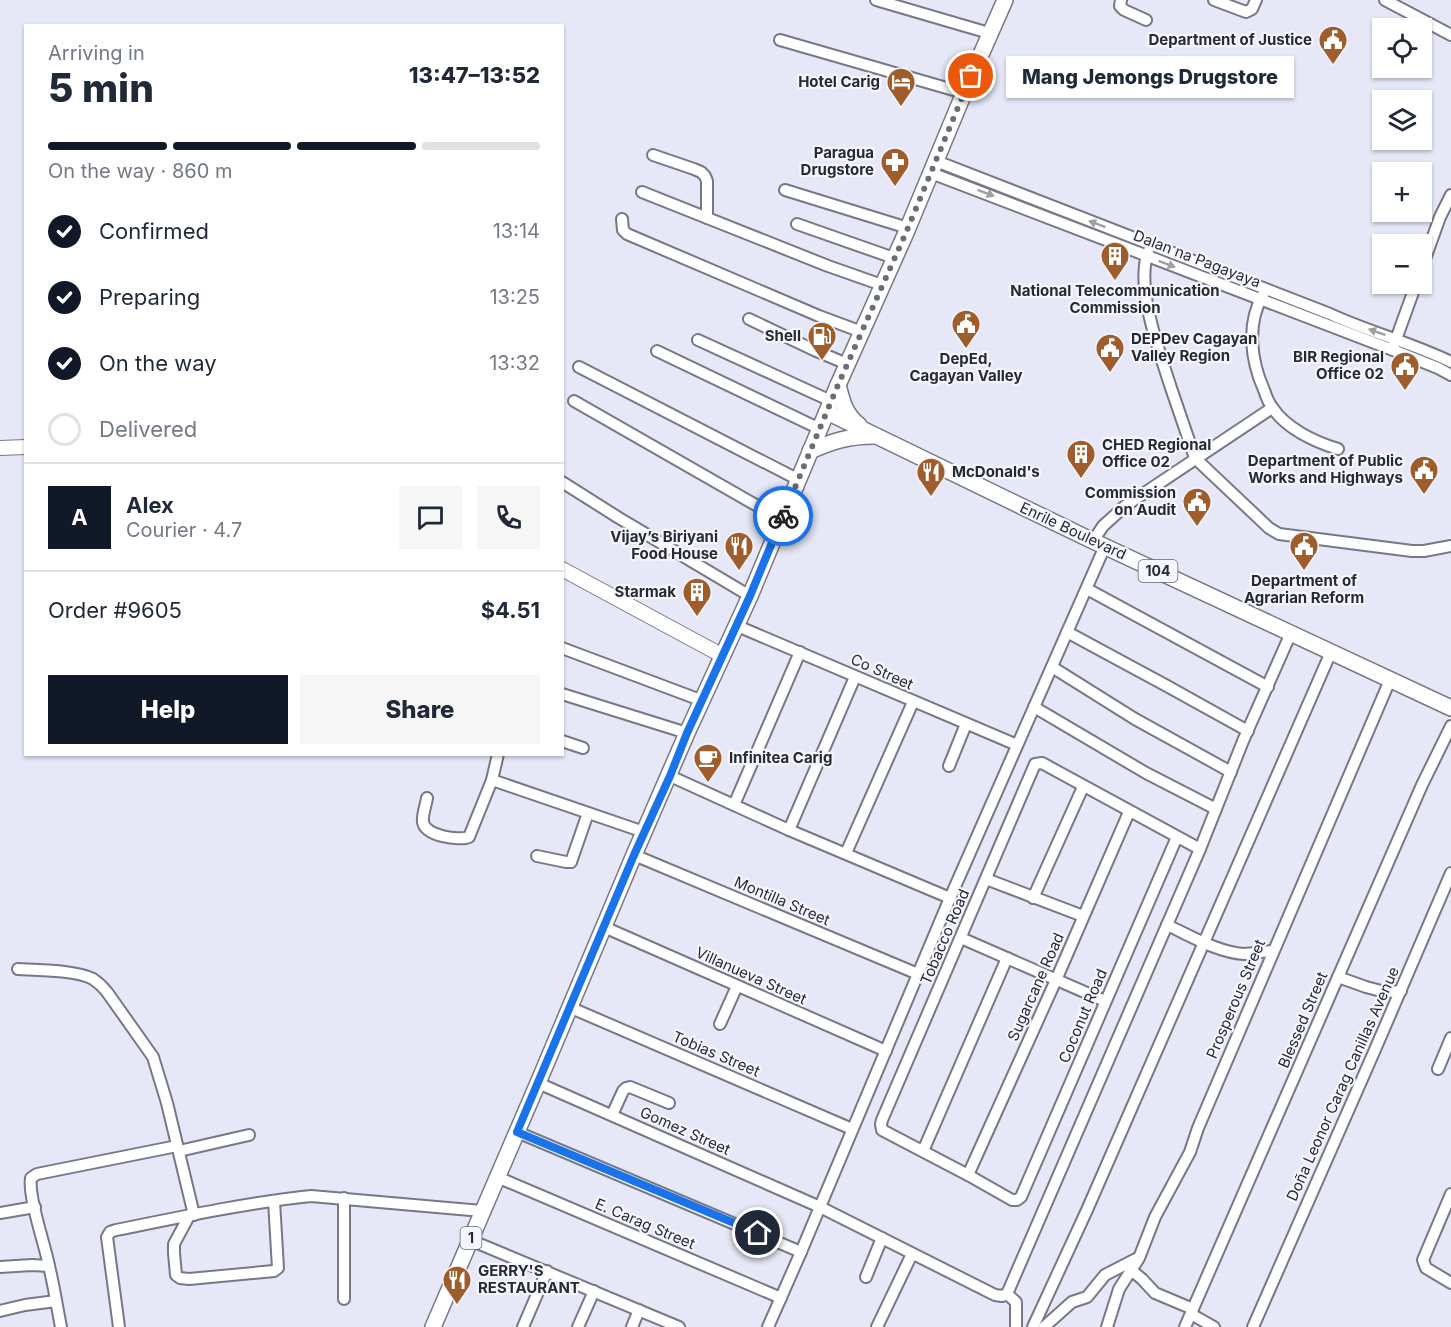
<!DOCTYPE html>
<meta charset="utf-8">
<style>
:root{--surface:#fff;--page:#f6f6f7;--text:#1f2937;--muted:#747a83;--line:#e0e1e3;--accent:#111827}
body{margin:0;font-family:Inter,sans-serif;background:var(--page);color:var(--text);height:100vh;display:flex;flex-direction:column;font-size:22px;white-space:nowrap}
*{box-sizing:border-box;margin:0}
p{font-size:20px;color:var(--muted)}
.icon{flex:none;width:33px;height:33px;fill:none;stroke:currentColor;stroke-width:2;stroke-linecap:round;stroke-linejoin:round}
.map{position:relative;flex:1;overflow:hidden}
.drawer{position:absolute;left:24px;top:24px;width:540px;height:732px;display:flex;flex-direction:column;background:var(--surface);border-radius:0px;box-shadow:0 2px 4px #0004}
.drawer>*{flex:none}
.buttons{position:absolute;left:1372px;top:18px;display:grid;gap:12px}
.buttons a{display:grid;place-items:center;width:60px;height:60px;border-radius:0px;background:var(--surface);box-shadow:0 2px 4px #0004;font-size:30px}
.pin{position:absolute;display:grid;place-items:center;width:51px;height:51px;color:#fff;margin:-26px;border:3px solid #fff;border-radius:50%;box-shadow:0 2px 6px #0007}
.courier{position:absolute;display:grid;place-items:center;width:60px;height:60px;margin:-30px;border:4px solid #1a73e8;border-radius:50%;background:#fff;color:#222;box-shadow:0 2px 8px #0007}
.bubble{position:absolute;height:42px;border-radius:0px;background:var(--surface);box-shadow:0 2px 4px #0004;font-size:20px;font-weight:800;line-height:42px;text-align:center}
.head em{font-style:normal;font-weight:800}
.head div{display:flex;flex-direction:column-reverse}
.head{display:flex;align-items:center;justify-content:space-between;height:102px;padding:0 24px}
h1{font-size:39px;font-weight:800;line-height:45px}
.bar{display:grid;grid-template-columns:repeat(4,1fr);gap:9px 6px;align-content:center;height:72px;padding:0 24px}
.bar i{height:8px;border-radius:4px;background:var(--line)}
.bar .active{background:var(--accent)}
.bar p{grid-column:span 4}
.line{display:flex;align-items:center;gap:15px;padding:0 24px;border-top:2px solid var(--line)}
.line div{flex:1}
.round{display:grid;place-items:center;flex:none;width:63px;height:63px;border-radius:0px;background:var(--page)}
ol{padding:0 24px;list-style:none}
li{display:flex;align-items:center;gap:18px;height:66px}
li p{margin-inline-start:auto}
li .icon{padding:6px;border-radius:50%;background:var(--accent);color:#fff;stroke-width:4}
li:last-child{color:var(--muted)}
li i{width:33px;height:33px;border:3px solid var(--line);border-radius:50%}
.action{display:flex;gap:12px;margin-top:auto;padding:12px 24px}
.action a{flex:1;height:69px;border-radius:0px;background:var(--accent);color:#fff;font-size:24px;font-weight:800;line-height:69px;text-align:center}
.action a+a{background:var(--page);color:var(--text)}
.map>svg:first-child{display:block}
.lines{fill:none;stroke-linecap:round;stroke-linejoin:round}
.minor-casing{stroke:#767885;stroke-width:14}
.major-casing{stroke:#767885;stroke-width:16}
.highway-casing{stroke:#767885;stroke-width:18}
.minor{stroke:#fff;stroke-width:10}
.major{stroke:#fff;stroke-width:14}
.highway{stroke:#fff;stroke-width:15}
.oneway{fill:#9f9fa1}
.done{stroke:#6b6c75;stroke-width:6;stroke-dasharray:0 10.8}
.route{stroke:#1a73e8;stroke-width:8}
.labels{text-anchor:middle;stroke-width:4.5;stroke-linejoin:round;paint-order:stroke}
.shield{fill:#f4f5ff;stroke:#66676d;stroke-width:1.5}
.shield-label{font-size:14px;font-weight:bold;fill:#292a2f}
.poi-label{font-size:15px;font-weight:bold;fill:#292a2f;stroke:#f4f5ff;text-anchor:end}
.street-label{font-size:15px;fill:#292a2f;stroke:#f4f5ff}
</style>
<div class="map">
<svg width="1451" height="1327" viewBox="0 0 1451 1327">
<rect width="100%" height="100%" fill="#e6e8f7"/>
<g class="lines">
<!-- minor casing -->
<g class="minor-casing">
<g id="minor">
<polyline points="876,0 989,33"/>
<polyline points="1121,0 1120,6 1124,10 1146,20"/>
<polyline points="1214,0 1246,12 1252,9 1256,0"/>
<polyline points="1385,0 1451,35"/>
<polyline points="780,40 964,93"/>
<polyline points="653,155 694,169 701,172 705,176 707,181 707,218"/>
<path d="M936 161 1330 314C1369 332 1412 343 1451 362"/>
<polyline points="931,173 1393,350 1438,368 1451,375"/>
<polyline points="785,190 908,228"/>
<polyline points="642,192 828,266 882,285"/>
<polyline points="622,219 623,230 627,234 819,316 862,332"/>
<polyline points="797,224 894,258"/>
<path d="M1148 252C1135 288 1160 353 1171 388 1179 411 1187 435 1195 458L1269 528 1279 534 1412 551H1424L1451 546"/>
<polyline points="1422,267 1440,217 1451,195"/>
<path d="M1263 295C1246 324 1251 361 1264 390 1266 396 1268 402 1272 407 1285 428 1315 442 1338 449"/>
<polyline points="749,319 814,350 847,364"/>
<polyline points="698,340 831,401"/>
<polyline points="1394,345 1416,284"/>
<polyline points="657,351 820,429"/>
<polyline points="579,367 799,480"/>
<polyline points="574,401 782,520"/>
<polyline points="562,482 619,518 750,596"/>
<polyline points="1093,541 1103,526 1125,506 1272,408"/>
<polyline points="1087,589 1268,687"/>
<polyline points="735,625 1017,745"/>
<polyline points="1067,632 1167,686 1248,731"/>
<polyline points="562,648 703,701"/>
<polyline points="1052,667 1135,719 1231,772"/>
<polyline points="562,694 687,733"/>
<polyline points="1034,707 1146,773 1216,809"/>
<polyline points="562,741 583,748"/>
<polyline points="949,766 966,724"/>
<polyline points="670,776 789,830 950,898"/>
<polyline points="492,780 644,832"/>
<path d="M427 798C426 805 422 815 423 822 425 836 459 841 469 837L492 780 498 754"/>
<polyline points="734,805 800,652"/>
<polyline points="789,830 855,677"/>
<polyline points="1177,837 1021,1197 1017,1200 1012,1200 968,1175 882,1130 881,1124 882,1120 1035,764 1042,763 1200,849"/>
<polyline points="846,853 913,702"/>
<polyline points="634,855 918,974"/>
<polyline points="537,856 566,862 571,862 588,813"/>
<polyline points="986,879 1083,916"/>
<polyline points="1033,898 1083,787"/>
<path d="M1167 925C1191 936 1217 952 1244 954 1254 954 1263 951 1273 951"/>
<polyline points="604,927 886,1051"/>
<polyline points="961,938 1105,1001"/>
<path d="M18 969C37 970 76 970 93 979 99 983 103 987 107 992L153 1057 167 1103 194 1215"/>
<polyline points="1338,977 1366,987 1385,992 1401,991"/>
<polyline points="569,1007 852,1129"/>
<polyline points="720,1024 737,986"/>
<polyline points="1438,1069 1451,1038"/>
<polyline points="538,1083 820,1207 995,1295 1002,1296 1007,1294 1200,849 1243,741 1291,633"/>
<polyline points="612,1115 623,1091 626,1088 630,1087 669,1103"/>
<polyline points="517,1132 801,1252"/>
<polyline points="179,1151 249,1135"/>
<polyline points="923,1151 1007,958"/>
<polyline points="968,1175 1056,980 1129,812"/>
<polyline points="497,1177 781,1298"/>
<polyline points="1451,1194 1423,1260 1426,1268 1451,1283"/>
<polyline points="0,1213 35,1207"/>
<polyline points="189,1216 174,1244 174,1253 176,1275 180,1278 189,1279 274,1271 278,1268 274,1201"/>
<polyline points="470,1240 679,1327"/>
<polyline points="0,1267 32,1265 49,1266"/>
<polyline points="1131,1270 1142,1279 1155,1293 1193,1309"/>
<polyline points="866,1277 882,1238"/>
<polyline points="1007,1294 1016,1302 1016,1327"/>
<polyline points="344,1299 344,1198"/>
<polyline points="0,1311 25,1305 56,1301"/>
<polyline points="1191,1314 1214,1327"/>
<path d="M61 1327C57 1307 54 1286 49 1266 45 1245 28 1197 31 1178L37 1174 177 1146"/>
<path d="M119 1327 107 1237 110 1232 116 1230C181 1217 245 1203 311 1196L482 1211"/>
<polyline points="523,1327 547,1271"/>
<polyline points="578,1327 594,1291"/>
<polyline points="632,1327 639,1310"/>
<polyline points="768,1327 801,1252 950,898 1105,546"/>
<polyline points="877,1327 912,1254"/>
<polyline points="1033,1327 1087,1210 1331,652"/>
<polyline points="1044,1327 1072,1302 1087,1297 1105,1275 1136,1259"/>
<polyline points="1107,1327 1119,1289 1139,1258 1155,1217 1190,1152 1198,1128 1390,680"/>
<polyline points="1185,1327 1422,785 1451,726"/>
<polyline points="1253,1327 1374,1052 1451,873"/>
</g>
</g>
<!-- major casing -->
<g class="major-casing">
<g id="major">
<polyline points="0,448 26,447"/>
<polyline points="562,569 723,656"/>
</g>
</g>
<!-- highway casing -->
<g class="highway-casing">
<g id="highway">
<path d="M838 385C842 400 845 415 859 425"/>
<polyline points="827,412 1093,541 1451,708"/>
<path d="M810 451C833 441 849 436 874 436"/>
<polyline points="433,1327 538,1083 634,855 687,733 750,596 838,385 905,235 964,93 1005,0"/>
</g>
</g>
<!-- minor -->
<use href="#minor" class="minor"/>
<!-- major -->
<use href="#major" class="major"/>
<!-- highway -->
<use href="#highway" class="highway"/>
</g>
<!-- one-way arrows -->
<defs><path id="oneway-solid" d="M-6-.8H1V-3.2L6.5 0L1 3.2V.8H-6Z" transform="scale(1.5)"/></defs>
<g class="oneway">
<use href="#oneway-solid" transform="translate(986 193) rotate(21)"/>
<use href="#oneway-solid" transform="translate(1097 224) rotate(-159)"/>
<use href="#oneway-solid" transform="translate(1167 264) rotate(21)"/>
<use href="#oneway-solid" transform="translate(1377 332) rotate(-161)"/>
</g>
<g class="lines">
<!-- done -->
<polyline class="done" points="783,516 838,385 905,235 971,76"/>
<!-- route -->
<polyline class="route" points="758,1233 517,1132 634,855 670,776 687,733 750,596 783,516"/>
</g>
<!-- icons -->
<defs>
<g id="civic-pin" transform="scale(1.5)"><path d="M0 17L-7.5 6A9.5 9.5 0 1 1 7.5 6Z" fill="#9f5d2b" stroke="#f4f5ff"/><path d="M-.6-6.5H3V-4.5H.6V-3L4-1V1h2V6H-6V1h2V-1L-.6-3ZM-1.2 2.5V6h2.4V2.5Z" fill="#fff"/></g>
<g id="hotel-pin" transform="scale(1.5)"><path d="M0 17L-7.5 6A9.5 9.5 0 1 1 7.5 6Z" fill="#9f5d2b" stroke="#f4f5ff"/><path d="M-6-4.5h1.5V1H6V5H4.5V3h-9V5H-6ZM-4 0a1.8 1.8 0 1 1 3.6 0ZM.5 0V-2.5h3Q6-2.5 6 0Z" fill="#fff"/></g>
<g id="pharmacy-pin" transform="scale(1.5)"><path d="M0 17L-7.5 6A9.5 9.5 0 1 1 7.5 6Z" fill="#9f5d2b" stroke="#f4f5ff"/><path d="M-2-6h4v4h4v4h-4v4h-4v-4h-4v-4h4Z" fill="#fff"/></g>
<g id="building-pin" transform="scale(1.5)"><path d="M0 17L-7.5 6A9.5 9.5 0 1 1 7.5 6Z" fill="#9f5d2b" stroke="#f4f5ff"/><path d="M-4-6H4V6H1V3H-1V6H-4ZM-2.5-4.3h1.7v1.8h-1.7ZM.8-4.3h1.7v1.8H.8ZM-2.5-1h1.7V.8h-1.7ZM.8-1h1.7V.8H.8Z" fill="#fff"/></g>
<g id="fuel-pin" transform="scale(1.5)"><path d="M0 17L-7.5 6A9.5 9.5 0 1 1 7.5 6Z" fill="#9f5d2b" stroke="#f4f5ff"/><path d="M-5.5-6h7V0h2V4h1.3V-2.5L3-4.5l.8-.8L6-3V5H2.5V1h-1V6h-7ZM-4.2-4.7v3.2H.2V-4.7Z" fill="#fff"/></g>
<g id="restaurant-pin" transform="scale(1.5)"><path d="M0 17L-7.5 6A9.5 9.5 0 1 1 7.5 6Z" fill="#9f5d2b" stroke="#f4f5ff"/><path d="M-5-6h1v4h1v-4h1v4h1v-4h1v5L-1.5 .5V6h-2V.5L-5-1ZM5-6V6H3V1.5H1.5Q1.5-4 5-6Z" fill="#fff"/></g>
<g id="cafe-pin" transform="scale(1.5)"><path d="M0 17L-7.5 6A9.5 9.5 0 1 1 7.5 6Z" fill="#9f5d2b" stroke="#f4f5ff"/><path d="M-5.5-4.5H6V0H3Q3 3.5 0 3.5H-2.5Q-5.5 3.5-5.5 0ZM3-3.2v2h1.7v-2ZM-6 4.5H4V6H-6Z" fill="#fff"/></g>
</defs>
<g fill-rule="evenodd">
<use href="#civic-pin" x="1333" y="40"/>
<use href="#hotel-pin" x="901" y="82"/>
<use href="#pharmacy-pin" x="895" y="162"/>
<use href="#building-pin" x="1115" y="256"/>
<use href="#civic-pin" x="966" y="324"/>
<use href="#fuel-pin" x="822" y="336"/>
<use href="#civic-pin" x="1110" y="348"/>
<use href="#civic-pin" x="1405" y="366"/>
<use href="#building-pin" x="1081" y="454"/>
<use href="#civic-pin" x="1424" y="470"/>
<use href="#restaurant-pin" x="931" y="472"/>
<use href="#civic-pin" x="1197" y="502"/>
<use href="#restaurant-pin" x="739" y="546"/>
<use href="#civic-pin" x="1304" y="546"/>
<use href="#building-pin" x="697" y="592"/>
<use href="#cafe-pin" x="708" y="758"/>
<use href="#restaurant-pin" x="457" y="1280"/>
</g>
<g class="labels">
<!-- shield labels -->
<g class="shield">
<rect x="1138.5" y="560" width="39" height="22" rx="4.5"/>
<rect x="460.5" y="1227" width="21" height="22" rx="4.5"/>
</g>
<g class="shield-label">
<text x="1158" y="576">104</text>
<text x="471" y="1243">1</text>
</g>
<!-- poi labels -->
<g class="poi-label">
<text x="1312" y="45">Department of Justice</text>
<text x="880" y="87">Hotel Carig</text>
<text x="874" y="158">Paragua<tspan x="874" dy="17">Drugstore</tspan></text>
<text x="1115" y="296" text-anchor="middle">National Telecommunication<tspan x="1115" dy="17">Commission</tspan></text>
<text x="801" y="341">Shell</text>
<text x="1131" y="344" text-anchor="start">DEPDev Cagayan<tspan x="1131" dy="17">Valley Region</tspan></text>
<text x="1384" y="362">BIR Regional<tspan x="1384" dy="17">Office 02</tspan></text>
<text x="966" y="364" text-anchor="middle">DepEd,<tspan x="966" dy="17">Cagayan Valley</tspan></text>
<text x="1102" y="450" text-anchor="start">CHED Regional<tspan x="1102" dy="17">Office 02</tspan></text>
<text x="1403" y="466">Department of Public<tspan x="1403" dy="17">Works and Highways</tspan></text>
<text x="952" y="477" text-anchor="start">McDonald's</text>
<text x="1176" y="498">Commission<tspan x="1176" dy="17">on Audit</tspan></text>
<text x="718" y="542">Vijay’s Biriyani<tspan x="718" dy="17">Food House</tspan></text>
<text x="1304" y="586" text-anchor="middle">Department of<tspan x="1304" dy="17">Agrarian Reform</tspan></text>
<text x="676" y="597">Starmak</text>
<text x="729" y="763" text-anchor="start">Infinitea Carig</text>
<text x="478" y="1276" text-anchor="start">GERRY'S<tspan x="478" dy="17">RESTAURANT</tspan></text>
</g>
<!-- street labels -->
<g class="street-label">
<text transform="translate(1197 259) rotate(21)" y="5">Dalan na Pagayaya</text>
<text transform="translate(1073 531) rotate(25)" y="5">Enrile Boulevard</text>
<text transform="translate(882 672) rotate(24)" y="5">Co Street</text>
<text transform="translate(782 901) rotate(23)" y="5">Montilla Street</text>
<text transform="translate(945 937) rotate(-67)" y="5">Tobacco Road</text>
<text transform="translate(751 976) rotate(24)" y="5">Villanueva Street</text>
<text transform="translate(1036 987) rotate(-66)" y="5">Sugarcane Road</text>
<text transform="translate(1236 999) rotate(-67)" y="5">Prosperous Street</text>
<text transform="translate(1083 1016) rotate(-67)" y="5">Coconut Road</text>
<text transform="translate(1303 1020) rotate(-67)" y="5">Blessed Street</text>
<text transform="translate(716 1054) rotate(23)" y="5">Tobias Street</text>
<text transform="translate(1343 1084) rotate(-66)" y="5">Doña Leonor Carag Canillas Avenue</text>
<text transform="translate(685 1131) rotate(24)" y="5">Gomez Street</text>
<text transform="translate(645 1224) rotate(23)" y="5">E. Carag Street</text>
</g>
</g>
</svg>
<div class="buttons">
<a><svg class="icon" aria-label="locate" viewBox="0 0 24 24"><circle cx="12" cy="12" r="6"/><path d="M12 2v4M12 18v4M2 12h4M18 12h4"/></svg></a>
<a><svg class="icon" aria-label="layers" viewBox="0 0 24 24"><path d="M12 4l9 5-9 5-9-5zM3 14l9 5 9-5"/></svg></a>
<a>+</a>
<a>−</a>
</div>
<div class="pin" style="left:971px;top:76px;background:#ea580c"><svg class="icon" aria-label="bag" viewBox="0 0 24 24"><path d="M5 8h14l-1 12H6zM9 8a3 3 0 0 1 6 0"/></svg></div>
<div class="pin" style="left:758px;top:1233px;background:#1f2937"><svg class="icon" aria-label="home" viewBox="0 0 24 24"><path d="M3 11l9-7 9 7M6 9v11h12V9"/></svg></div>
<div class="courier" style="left:783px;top:516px"><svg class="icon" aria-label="bike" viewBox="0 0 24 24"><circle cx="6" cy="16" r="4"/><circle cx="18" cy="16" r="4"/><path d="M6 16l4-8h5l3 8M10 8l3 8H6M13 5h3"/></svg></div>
<div class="bubble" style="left:1006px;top:56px;width:288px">Mang Jemongs Drugstore</div>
<section class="drawer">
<div class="head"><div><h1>5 min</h1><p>Arriving in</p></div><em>13:47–13:52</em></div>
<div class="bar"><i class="active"></i><i class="active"></i><i class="active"></i><i></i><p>On the way · 860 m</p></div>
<ol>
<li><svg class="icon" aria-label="check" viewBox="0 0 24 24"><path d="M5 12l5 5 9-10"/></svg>Confirmed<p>13:14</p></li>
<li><svg class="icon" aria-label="check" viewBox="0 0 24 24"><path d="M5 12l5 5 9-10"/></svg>Preparing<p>13:25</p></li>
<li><svg class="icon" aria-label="check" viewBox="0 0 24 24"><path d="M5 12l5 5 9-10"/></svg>On the way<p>13:32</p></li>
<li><i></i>Delivered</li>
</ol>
<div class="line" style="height:108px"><b class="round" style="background:var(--accent);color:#fff">A</b><div><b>Alex</b><p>Courier · 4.7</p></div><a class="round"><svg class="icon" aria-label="chat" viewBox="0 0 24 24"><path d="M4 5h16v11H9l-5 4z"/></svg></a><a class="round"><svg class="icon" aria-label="phone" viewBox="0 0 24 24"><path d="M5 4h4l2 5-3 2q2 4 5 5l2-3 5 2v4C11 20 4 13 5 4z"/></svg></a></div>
<div class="line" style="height:78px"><div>Order #9605</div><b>$4.51</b></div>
<div class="action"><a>Help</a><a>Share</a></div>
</section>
</div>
